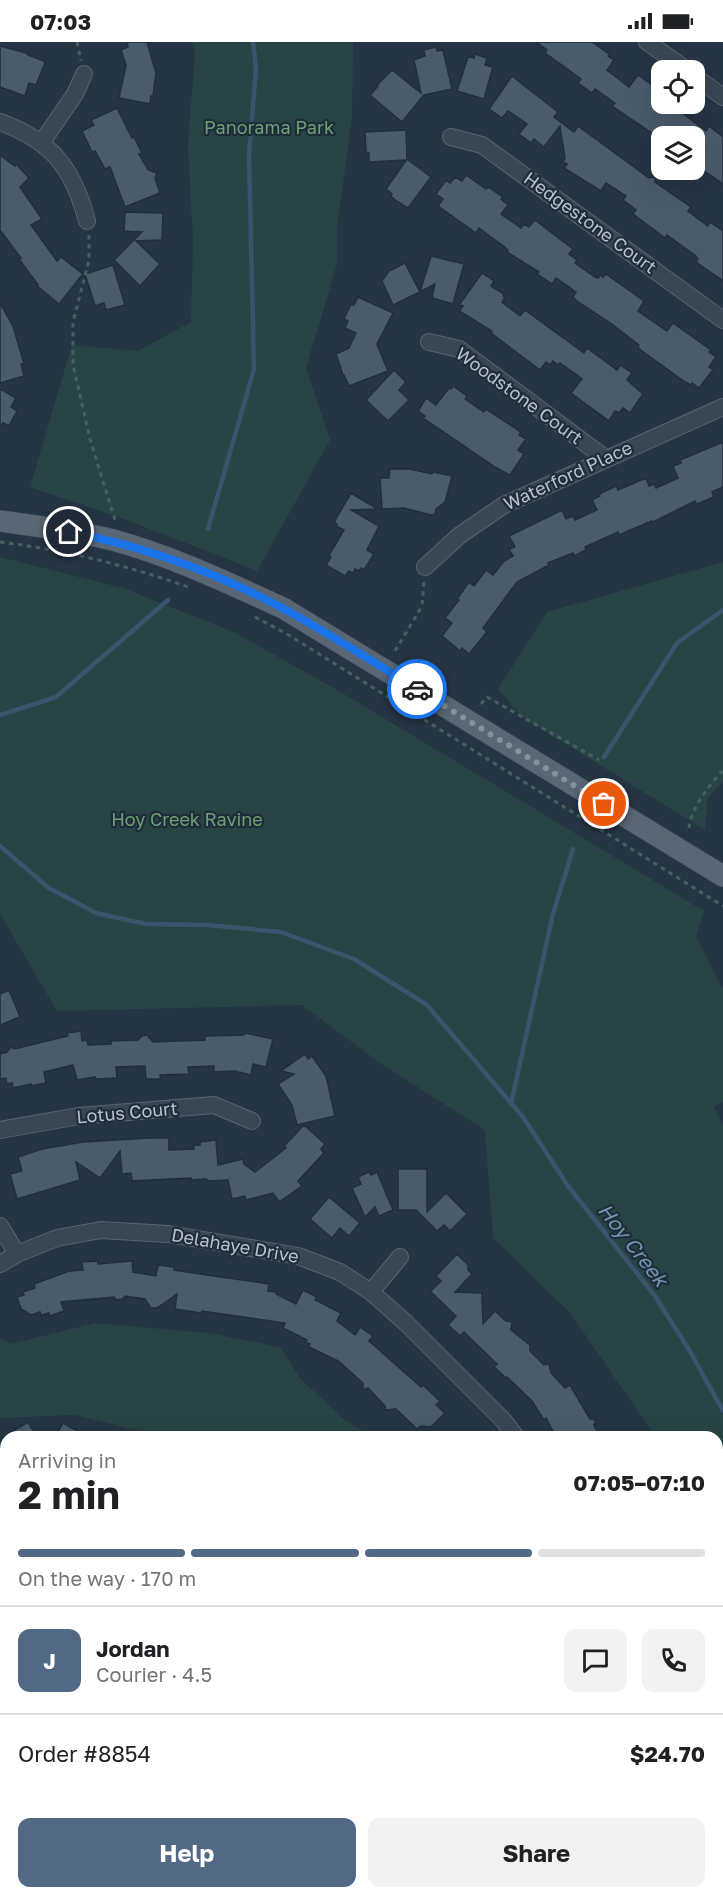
<!DOCTYPE html>
<meta charset="utf-8">
<style>
:root{--surface:#fff;--page:#f2f2f2;--text:#202124;--muted:#757577;--line:#e0e0e0;--accent:#526985}
body{margin:0;font-family:"Golos Text",sans-serif;background:var(--page);color:var(--text);height:100vh;display:flex;flex-direction:column;font-size:22px;white-space:nowrap}
*{box-sizing:border-box;margin:0}
p{font-size:20px;color:var(--muted)}
.icon{flex:none;width:33px;height:33px;fill:none;stroke:currentColor;stroke-width:2;stroke-linecap:round;stroke-linejoin:round}
.map{position:relative;flex:1;overflow:hidden}
.panel{position:absolute;left:0px;top:1389px;width:723px;height:468px;display:flex;flex-direction:column;background:var(--surface);border-radius:18px 18px 0 0;box-shadow:0 6px 24px #0002}
.panel>*{flex:none}
.buttons{position:absolute;left:651px;top:18px;display:grid;gap:12px}
.buttons a{display:grid;place-items:center;width:54px;height:54px;border-radius:12px;background:var(--surface);box-shadow:0 6px 24px #0002;font-size:30px}
.pin{position:absolute;display:grid;place-items:center;width:51px;height:51px;color:#fff;margin:-26px;border:3px solid #fff;border-radius:50%;box-shadow:0 2px 6px #0007}
.courier{position:absolute;display:grid;place-items:center;width:60px;height:60px;margin:-30px;border:4px solid #1a73e8;border-radius:50%;background:#fff;color:#222;box-shadow:0 2px 8px #0007}
.headline em{font-style:normal;font-weight:700}
.headline div{display:flex;flex-direction:column-reverse}
.headline{display:flex;align-items:center;justify-content:space-between;height:102px;padding:0 18px}
h1{font-size:39px;font-weight:700;line-height:45px}
.bar{display:grid;grid-template-columns:repeat(4,1fr);gap:9px 6px;align-content:center;height:72px;padding:0 18px}
.bar i{height:8px;border-radius:4px;background:var(--line)}
.bar .active{background:var(--accent)}
.bar p{grid-column:span 4}
.line{display:flex;align-items:center;gap:15px;padding:0 18px;border-top:2px solid var(--line)}
.line div{flex:1}
.round{display:grid;place-items:center;flex:none;width:63px;height:63px;border-radius:12px;background:var(--page)}
.button{display:flex;gap:12px;margin-top:auto;padding:12px 18px}
.button a{flex:1;height:69px;border-radius:12px;background:var(--accent);color:#fff;font-size:24px;font-weight:700;line-height:69px;text-align:center}
.button a+a{background:var(--page);color:var(--text)}
.status{display:flex;justify-content:space-between;align-items:center;height:42px;padding:0 30px;background:var(--surface);direction:ltr}
.status svg{height:16px;fill:currentColor}
.map>svg:first-child{display:block}
.green{fill:#284445}
.lines{fill:none;stroke-linecap:round;stroke-linejoin:round}
.stream{stroke:#3b546d;stroke-width:4.5}
.building{fill:#4a5b6a;stroke:#212e3b;stroke-width:1.5}
.minor-casing{stroke:#596571;stroke-width:18}
.major-casing{stroke:#44505d;stroke-width:22}
.path{stroke:#466061;stroke-width:3;stroke-dasharray:4.5 4.5;stroke-linecap:butt}
.minor{stroke:#3a4753;stroke-width:16}
.major{stroke:#596673;stroke-width:21}
.done{stroke:#85919d;stroke-width:6;stroke-dasharray:0 10.8}
.route{stroke:#1a73e8;stroke-width:8}
.labels{text-anchor:middle;stroke-width:4.5;stroke-linejoin:round;paint-order:stroke}
.park-label{font-size:18px;fill:#6e9f75;stroke:#1f2c39}
.street-label{font-size:18px;fill:#b8c2cd;stroke:#1f2c39}
.water-label{font-size:20px;font-style:italic;fill:#7795b1;stroke:#1f2c39}
</style>
<div class="status"><b>07:03</b><svg viewBox="0 0 49 12"><path d="M0 12V9h3v3zM5 12V6h3v6zM10 12V3h3v9zM15 12V0h3v12zM26 1h20v11H26zM47 4h2v5h-2z"/></svg></div>
<div class="map">
<svg width="723" height="1857" viewBox="0 0 723 1857">
<rect width="100%" height="100%" fill="#263544"/>
<!-- green -->
<g class="green">
<polygon points="192,0 353,0 352,76 337,185 337,222 306,326 330,398 257,529 124,477 30,445 72,303 138,309 191,280 193,200 188,102 195,11"/>
<polygon points="0,515 123,546 236,591 339,649 704,869 696,894 723,948 723,1060 714,1065 723,1083 723,1847 717,1845 717,1395 652,1395 651,1388 570,1271 493,1196 485,1088 380,1021 302,963 57,969 0,872"/>
<polygon points="723,520 723,739 707,758 705,788 522,675 498,647 547,570"/>
<polygon points="95,1281 208,1291 280,1305 301,1337 347,1380 375,1395 163,1395 75,1373 0,1376 0,1296 11,1302"/>
<polygon points="382,1851 461,1851 459,1857 401,1857"/>
<polygon points="495,1851 631,1851 630,1857 493,1857"/>
</g>
<g class="lines">
<!-- stream -->
<g class="stream">
<polyline points="208,487 254,327 249,113 256,26 253,0"/>
<polyline points="0,673 56,655 168,558"/>
<polyline points="604,715 677,601 723,568"/>
<polyline points="0,804 49,846 96,871 146,882 208,883 281,890 354,917 427,963 523,1075 568,1144 655,1254 691,1311 723,1369"/>
<polyline points="511,1062 553,872 573,807"/>
<polyline points="717,1618 723,1583"/>
</g>
</g>
<!-- building -->
<g class="building">
<polygon points="127,0 147,0 156,31 153,54 151,54 150,62 119,56 126,23 121,8 128,5"/>
<polygon points="536,0 592,0 609,12 608,14 614,18 607,28 629,45 638,33 662,50 662,62 674,62 684,69 682,71 706,89 709,84 723,95 723,142 694,122 694,94 660,94 658,95 612,64 615,61 595,47 592,51 578,41 581,37 545,11 547,8"/>
<polygon points="0,4 30,12 28,13 44,19 45,21 36,43 29,41 25,54 0,45"/>
<polygon points="436,5 437,9 443,8 452,47 424,53 402,80 370,53 378,44 377,43 392,28 421,51 414,18 425,14 424,8"/>
<polygon points="475,12 487,16 485,23 493,25 484,57 457,49 468,15 474,16"/>
<polygon points="512,34 558,70 554,75 574,90 578,84 649,136 655,135 655,140 691,165 688,169 708,184 710,180 723,189 723,239 696,220 698,217 696,214 667,193 665,196 633,172 636,168 623,158 626,154 606,141 601,149 564,126 567,122 563,120 565,116 560,84 544,105 534,97 531,101 519,92 527,82 508,69 502,76 489,67"/>
<polygon points="117,66 132,96 134,95 142,111 139,112 148,128 157,131 155,136 160,151 125,165 110,125 105,127 95,109 92,110 82,89 94,83 91,78"/>
<polygon points="406,88 407,118 369,120 369,111 366,111 365,90"/>
<polygon points="0,113 15,124 16,122 29,136 20,145 42,177 31,183 57,219 61,215 83,232 59,262 37,244 38,243 19,217 21,216 0,188"/>
<polygon points="407,117 431,135 408,166 395,158 391,154 392,152 386,147"/>
<polygon points="466,133 486,147 488,145 503,155 501,157 508,163 501,172 521,186 524,182 529,185 535,178 573,207 569,212 577,218 575,221 595,235 598,236 600,233 603,235 606,232 644,259 638,269 667,289 673,281 711,308 709,310 716,315 709,325 713,328 699,346 692,341 691,343 685,340 638,306 639,303 609,280 578,260 573,255 576,250 556,236 552,242 537,232 539,230 507,210 508,208 502,203 479,186 476,191 438,164 443,157 436,152 446,138 450,141 455,135 462,139"/>
<polygon points="125,170 163,171 162,198 136,199 160,222 140,244 114,218 142,190 124,189"/>
<polygon points="431,214 464,222 453,262 432,256 435,242 420,250"/>
<polygon points="405,221 420,250 393,263 382,239 389,229"/>
<polygon points="113,223 125,263 106,268 104,261 95,264 85,232"/>
<polygon points="482,231 494,239 491,244 504,252 503,254 505,255 502,260 520,274 525,268 584,311 587,306 617,328 620,323 632,331 627,338 643,352 630,371 623,366 619,371 615,369 609,379 571,351 582,337 560,321 558,323 553,319 550,323 546,320 540,328 491,291 492,289 459,269 463,264 459,263"/>
<polygon points="358,255 393,271 377,302 388,329 349,344 344,333 343,333 336,312 349,306 356,291 345,286 348,279 344,277 351,262 354,263"/>
<polygon points="0,261 13,284 24,322 21,322 24,334 0,341"/>
<polygon points="394,328 406,340 399,348 409,358 388,379 366,358"/>
<polygon points="453,344 467,354 465,357 484,370 486,367 521,390 519,393 526,397 518,408 524,412 510,433 495,425 457,399 423,376 425,374 418,369 426,356 436,363 449,346 451,347"/>
<polygon points="0,347 16,356 11,365 17,369 9,384 3,381 0,386"/>
<polygon points="723,400 723,445 712,450 714,455 697,462 695,459 653,480 652,479 619,493 618,490 585,505 586,508 574,514 573,511 548,521 549,523 517,540 483,586 487,590 469,612 462,606 460,609 442,594 452,581 445,576 459,558 457,557 469,540 474,544 486,528 493,533 504,519 513,514 509,507 515,505 509,494 562,468 566,477 573,474 575,478 597,468 592,458 600,454 599,452 616,444 618,448 646,436 649,444 654,442 656,446 678,436 673,424 681,421 680,418"/>
<polygon points="390,427 410,427 432,432 433,430 452,434 445,460 436,467 435,472 431,473 404,466 382,467 380,436 389,436"/>
<polygon points="351,451 378,467 351,468 379,484 367,508 374,512 364,528 361,526 359,529 355,527 353,531 349,529 345,534 326,523 331,515 329,513 344,488 336,484 337,482 334,480"/>
<polygon points="9,948 20,975 0,983 0,952"/>
<polygon points="81,989 82,999 87,998 88,1003 111,1002 111,999 138,998 142,994 147,993 153,1000 205,998 205,994 244,993 245,991 273,997 266,1025 253,1022 251,1033 235,1029 214,1030 214,1024 188,1025 189,1032 160,1033 161,1037 146,1037 145,1024 116,1025 117,1036 95,1037 95,1035 77,1038 73,1023 44,1030 46,1041 31,1044 31,1042 13,1046 12,1041 7,1042 6,1036 0,1037 0,1012 7,1010 11,1005 14,1007 68,994 67,991"/>
<polygon points="305,1012 308,1017 312,1014 326,1034 335,1074 297,1083 292,1063 278,1042 294,1032 281,1029"/>
<polygon points="304,1083 325,1102 321,1107 324,1111 298,1139 302,1144 279,1160 273,1151 246,1158 245,1154 232,1157 228,1138 208,1139 206,1137 191,1138 191,1136 132,1139 131,1131 122,1132 120,1109 100,1136 76,1120 80,1138 17,1157 10,1132 22,1129 18,1115 42,1107 83,1100 149,1096 169,1096 169,1108 194,1107 194,1103 200,1103 200,1100 216,1098 218,1123 243,1117 244,1122 255,1130 286,1106 284,1104"/>
<polygon points="398,1127 427,1127 427,1170 446,1151 467,1172 450,1189 444,1183 437,1189 416,1168 398,1168"/>
<polygon points="369,1130 371,1133 377,1130 393,1168 379,1174 375,1165 365,1175 352,1146 361,1142 358,1135"/>
<polygon points="329,1155 360,1181 349,1194 340,1186 332,1196 310,1177"/>
<polygon points="457,1212 468,1223 468,1228 472,1232 455,1250 482,1251 483,1282 495,1269 506,1279 512,1280 511,1288 530,1303 530,1309 544,1323 549,1322 551,1331 565,1346 570,1343 590,1377 596,1378 594,1383 600,1395 556,1395 546,1376 544,1378 532,1359 507,1335 506,1336 494,1325 497,1322 464,1290 460,1294 448,1283 456,1274 429,1248 432,1248 441,1239 436,1234"/>
<polygon points="98,1219 98,1222 132,1219 133,1230 156,1234 158,1223 174,1225 174,1228 207,1233 269,1242 268,1249 276,1250 276,1252 296,1262 303,1248 317,1255 315,1258 341,1271 337,1279 355,1293 360,1285 373,1294 369,1299 421,1345 423,1343 440,1359 436,1363 445,1371 431,1385 421,1384 417,1387 396,1367 385,1368 385,1364 368,1346 363,1348 363,1341 338,1319 309,1305 310,1302 305,1300 307,1298 283,1286 285,1281 202,1269 201,1271 175,1267 177,1252 157,1266 151,1266 145,1257 125,1254 123,1257 116,1258 114,1255 61,1260 64,1269 50,1274 49,1271 41,1273 40,1270 31,1273 21,1267 17,1255 24,1253 23,1250 35,1246 34,1242 69,1229 83,1228 82,1220"/>
<polygon points="28,1380 37,1395 3,1395"/>
<polygon points="63,1381 88,1395 55,1395"/>
</g>
<g class="lines">
<!-- minor casing -->
<g class="minor-casing">
<g id="minor">
<polyline points="647,0 687,28"/>
<polyline points="694,34 723,55"/>
<path d="M0 80C52 99 73 126 87 179"/>
<polyline points="451,95 482,103 723,278"/>
<polyline points="42,100 75,52 84,32"/>
<polyline points="429,300 459,307 605,416"/>
<polyline points="425,525 460,493 504,463 723,365"/>
<polyline points="0,1088 79,1074 214,1063 252,1079"/>
<polyline points="0,1184 17,1212"/>
<polyline points="0,1222 17,1212 57,1196 101,1188 168,1192 298,1214 340,1230 371,1250 406,1281 504,1379 516,1395"/>
<polyline points="371,1250 400,1215"/>
<polyline points="0,1584 6,1584"/>
<polyline points="44,1851 44,1857"/>
<polyline points="682,1851 699,1857"/>
<polyline points="214,1857 214,1851"/>
<polyline points="473,1857 476,1851"/>
</g>
</g>
<!-- major casing -->
<g class="major-casing">
<path id="major" d="M0 479C37 484 77 489 113 498 172 514 228 541 283 566L723 834"/>
</g>
<!-- path -->
<g class="path">
<polyline points="77,0 81,19"/>
<polyline points="89,193 89,218 73,280 73,323 90,397 115,478 114,481"/>
<path d="M0 500C66 508 129 524 191 546"/>
<polyline points="255,575 287,592 723,864"/>
<polyline points="395,609 422,564 424,539"/>
<polyline points="481,662 487,655 599,718"/>
<path d="M689 786C692 764 709 744 723 728"/>
<polyline points="499,1857 507,1851"/>
</g>
<!-- minor -->
<use href="#minor" class="minor"/>
<!-- major -->
<use href="#major" class="major"/>
</g>
<g class="lines">
<!-- done -->
<polyline class="done" points="417,647 604,762"/>
<!-- route -->
<path class="route" d="M69 490C144 504 217 531 284 567 329 591 373 620 417 647"/>
</g>
<g class="labels">
<!-- park labels -->
<g class="park-label">
<text x="269" y="92">Panorama Park</text>
<text x="187" y="784">Hoy Creek Ravine</text>
</g>
<!-- street labels -->
<g class="street-label">
<text transform="translate(590 181) rotate(36)" y="6">Hedgestone Court</text>
<text transform="translate(519 354) rotate(36)" y="6">Woodstone Court</text>
<text transform="translate(568 434) rotate(-25)" y="6">Waterford Place</text>
<text transform="translate(127 1071) rotate(-5)" y="6">Lotus Court</text>
<text transform="translate(235 1204) rotate(10)" y="6">Delahaye Drive</text>
</g>
<!-- water labels -->
<g class="water-label">
<text transform="translate(633 1203) rotate(52)" y="7">Hoy Creek</text>
</g>
</g>
</svg>
<div class="buttons">
<a><svg class="icon" aria-label="locate" viewBox="0 0 24 24"><circle cx="12" cy="12" r="6"/><path d="M12 2v4M12 18v4M2 12h4M18 12h4"/></svg></a>
<a><svg class="icon" aria-label="layers" viewBox="0 0 24 24"><path d="M12 4l9 5-9 5-9-5zM3 14l9 5 9-5"/></svg></a>
</div>
<div class="pin" style="left:604px;top:762px;background:#ea580c"><svg class="icon" aria-label="bag" viewBox="0 0 24 24"><path d="M5 8h14l-1 12H6zM9 8a3 3 0 0 1 6 0"/></svg></div>
<div class="pin" style="left:69px;top:490px;background:#1f2937"><svg class="icon" aria-label="home" viewBox="0 0 24 24"><path d="M3 11l9-7 9 7M6 9v11h12V9"/></svg></div>
<div class="courier" style="left:417px;top:647px"><svg class="icon" aria-label="car" viewBox="0 0 24 24"><path d="M5 17H2v-5l4-1 3-4h7l3 4 3 1v5h-3M9 17h6M6 11h13"/><circle cx="7" cy="17" r="2"/><circle cx="17" cy="17" r="2"/></svg></div>
<section class="panel">
<div class="headline"><div><h1>2 min</h1><p>Arriving in</p></div><em>07:05–07:10</em></div>
<div class="bar"><i class="active"></i><i class="active"></i><i class="active"></i><i></i><p>On the way · 170 m</p></div>
<div class="line" style="height:108px"><b class="round" style="background:var(--accent);color:#fff">J</b><div><b>Jordan</b><p>Courier · 4.5</p></div><a class="round"><svg class="icon" aria-label="chat" viewBox="0 0 24 24"><path d="M4 5h16v11H9l-5 4z"/></svg></a><a class="round"><svg class="icon" aria-label="phone" viewBox="0 0 24 24"><path d="M5 4h4l2 5-3 2q2 4 5 5l2-3 5 2v4C11 20 4 13 5 4z"/></svg></a></div>
<div class="line" style="height:78px"><div>Order #8854</div><b>$24.70</b></div>
<div class="button"><a>Help</a><a>Share</a></div>
</section>
</div>
